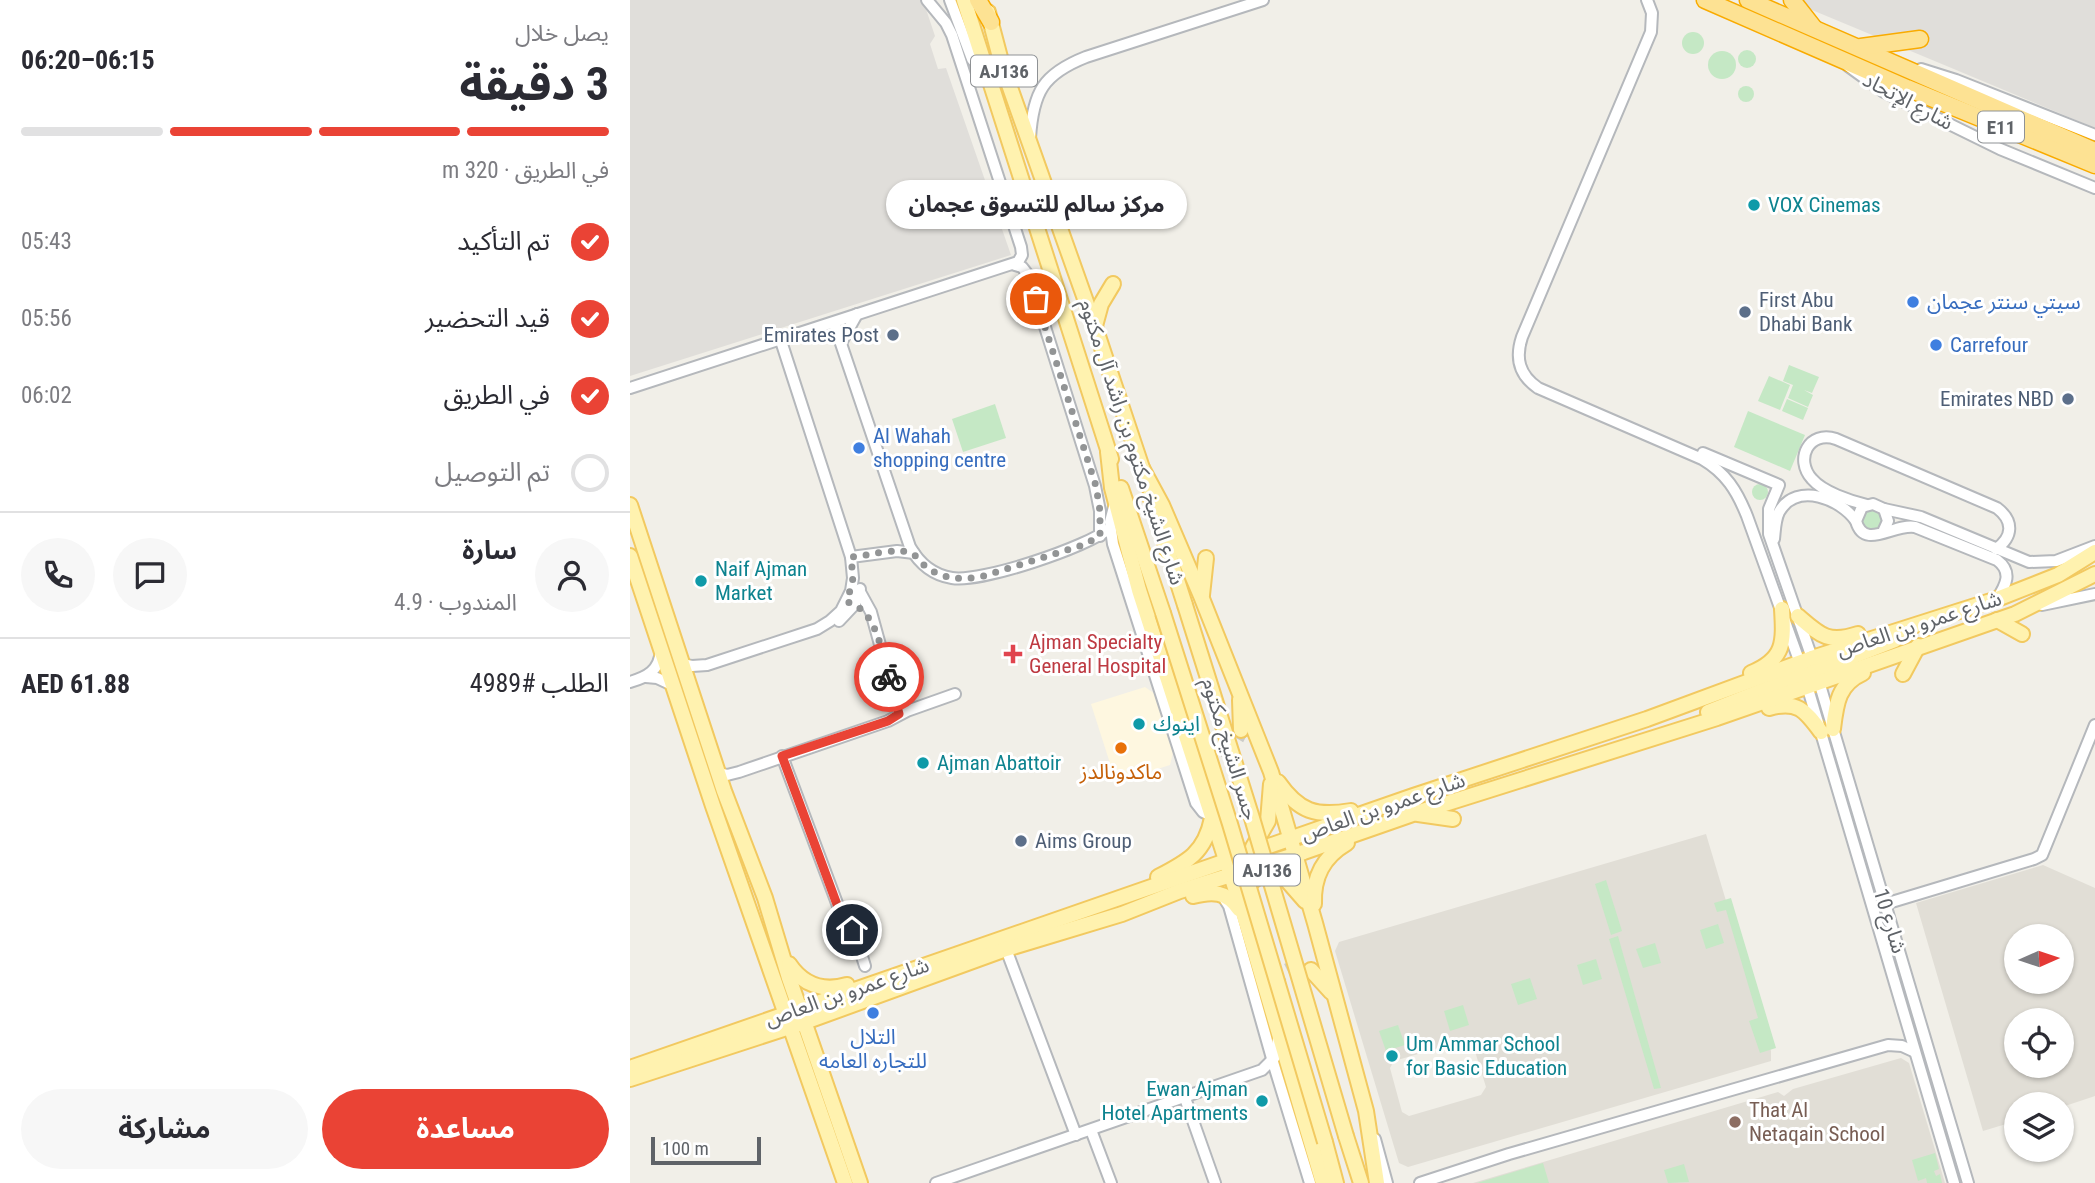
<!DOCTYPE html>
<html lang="ar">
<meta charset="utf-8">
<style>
:root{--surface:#fff;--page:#f7f7f7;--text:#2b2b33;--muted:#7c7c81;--line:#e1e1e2;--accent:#ea4335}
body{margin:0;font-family:"Roboto Condensed","Noto Sans Arabic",sans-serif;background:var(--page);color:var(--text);direction:rtl;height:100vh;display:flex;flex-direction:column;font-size:26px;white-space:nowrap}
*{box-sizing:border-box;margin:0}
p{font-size:23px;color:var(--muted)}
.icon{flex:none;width:38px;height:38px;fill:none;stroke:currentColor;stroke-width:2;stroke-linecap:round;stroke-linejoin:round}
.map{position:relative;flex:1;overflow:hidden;direction:ltr}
.panel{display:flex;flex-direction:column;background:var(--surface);width:630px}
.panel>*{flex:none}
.needle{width:46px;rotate:87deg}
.buttons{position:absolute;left:1374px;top:924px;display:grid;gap:14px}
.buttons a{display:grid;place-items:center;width:70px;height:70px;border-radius:50%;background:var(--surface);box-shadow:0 2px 5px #0004;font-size:35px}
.scale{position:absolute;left:21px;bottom:18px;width:110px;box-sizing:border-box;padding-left:7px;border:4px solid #5f6368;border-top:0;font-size:19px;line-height:24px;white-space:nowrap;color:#5f6368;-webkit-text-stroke:5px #fff;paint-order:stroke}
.pin{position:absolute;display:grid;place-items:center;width:60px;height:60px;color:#fff;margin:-30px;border:4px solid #fff;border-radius:50%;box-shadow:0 2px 7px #0007}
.courier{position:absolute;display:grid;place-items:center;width:70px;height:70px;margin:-35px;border:5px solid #ea4335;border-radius:50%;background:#fff;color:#222;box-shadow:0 2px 9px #0007}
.bubble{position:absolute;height:49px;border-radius:24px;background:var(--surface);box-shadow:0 2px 5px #0004;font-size:23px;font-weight:700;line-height:49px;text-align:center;direction:rtl}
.head em{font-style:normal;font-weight:700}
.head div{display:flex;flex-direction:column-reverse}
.head{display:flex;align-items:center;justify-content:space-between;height:119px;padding:0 21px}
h1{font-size:46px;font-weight:700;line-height:52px}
.bar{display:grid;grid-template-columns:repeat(4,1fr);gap:10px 7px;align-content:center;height:84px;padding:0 21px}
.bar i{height:9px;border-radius:5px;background:var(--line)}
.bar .current{background:var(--accent)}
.bar p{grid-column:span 4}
.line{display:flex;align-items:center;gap:18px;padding:0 21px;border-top:2px solid var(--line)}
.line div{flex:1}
.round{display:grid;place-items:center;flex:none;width:74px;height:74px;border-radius:37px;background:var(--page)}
ol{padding:0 21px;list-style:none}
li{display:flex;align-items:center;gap:21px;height:77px}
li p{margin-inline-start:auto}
li .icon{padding:7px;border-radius:50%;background:var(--accent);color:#fff;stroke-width:4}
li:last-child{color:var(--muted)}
li i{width:38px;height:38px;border:4px solid var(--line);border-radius:50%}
.button{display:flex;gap:14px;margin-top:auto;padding:14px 21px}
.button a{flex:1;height:80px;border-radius:42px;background:var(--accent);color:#fff;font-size:28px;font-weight:700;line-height:80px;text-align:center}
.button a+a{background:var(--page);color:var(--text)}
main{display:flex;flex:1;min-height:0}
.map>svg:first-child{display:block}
.commercial{fill:#fef7e0}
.industrial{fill:#e0deda}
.education{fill:#e1ded6;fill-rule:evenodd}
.green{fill:#c5e8c5}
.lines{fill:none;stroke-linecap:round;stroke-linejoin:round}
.major-tunnel{stroke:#ccccc8;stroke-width:14;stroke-dasharray:14 7;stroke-linecap:butt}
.minor-casing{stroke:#b5b8bc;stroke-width:14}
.major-casing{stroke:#f2c960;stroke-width:18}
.highway-casing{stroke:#f9ab00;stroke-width:19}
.minor{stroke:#fff;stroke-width:10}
.major{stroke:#fff2af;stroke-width:14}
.highway{stroke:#fde293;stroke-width:16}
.major-bridge-casing{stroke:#f2c960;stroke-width:18;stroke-linecap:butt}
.major-bridge{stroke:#fff2af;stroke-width:14}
.done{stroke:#929495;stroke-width:7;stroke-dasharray:0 12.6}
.route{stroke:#ea4335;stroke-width:9}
.culture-dot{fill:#0f9aa8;stroke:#fff;stroke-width:2.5}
.shop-dot{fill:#3f7fe0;stroke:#fff;stroke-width:2.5}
.service-dot{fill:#5c6f8a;stroke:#fff;stroke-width:2.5}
.health-dot{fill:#e0444e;stroke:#fff;stroke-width:2.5}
.food-dot{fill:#e8710a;stroke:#fff;stroke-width:2.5}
.education-dot{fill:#8d6e63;stroke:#fff;stroke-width:2.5}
.labels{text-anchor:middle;stroke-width:6;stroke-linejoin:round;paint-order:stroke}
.shield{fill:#fff;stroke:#8f9295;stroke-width:2}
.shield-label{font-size:19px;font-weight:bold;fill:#5f6368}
.street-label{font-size:21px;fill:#5f6368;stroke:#fff}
.culture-label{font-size:21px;fill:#0d838f;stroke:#fff;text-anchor:start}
.service-label{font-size:21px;fill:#4e5e75;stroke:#fff;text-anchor:start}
.shop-label{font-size:21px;fill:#366cbe;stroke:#fff;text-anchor:start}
.health-label{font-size:21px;fill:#be3a42;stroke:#fff;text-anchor:start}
.food-label{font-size:21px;fill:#c56008;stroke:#fff}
.education-label{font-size:21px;fill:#785e54;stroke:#fff;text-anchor:start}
</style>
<main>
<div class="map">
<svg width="1465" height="1183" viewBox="0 0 1465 1183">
<rect width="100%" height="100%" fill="#f1efe8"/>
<!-- commercial -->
<polygon class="commercial" points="515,687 528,696 544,748 540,765 486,782 461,704"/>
<!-- industrial -->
<g class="industrial">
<polygon points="0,0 293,0 305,36 300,44 308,69 316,68 381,255 0,376"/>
<polygon points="1158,0 1465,0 1465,128 1319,67"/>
</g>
<!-- education -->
<g class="education">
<path d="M1076 834 1141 1051V1061L778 1167 769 1163 705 951 709 942ZM836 1040 843 1045 856 1087 851 1095 779 1116 772 1112 760 1068 764 1061Z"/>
<path d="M1413 865 1465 888V1096L1432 1107V1104H1386V1121L1353 1131 1286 903ZM1386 936H1432V982H1386ZM1386 1020H1432V1066H1386Z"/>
<polygon points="1271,1058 1279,1063 1315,1183 843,1183 1148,1092 1154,1096 1163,1089"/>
</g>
<!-- green -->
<g class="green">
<circle cx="1063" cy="43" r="11"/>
<circle cx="1117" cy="59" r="9"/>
<circle cx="1092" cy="65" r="14"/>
<circle cx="1116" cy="94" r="8"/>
<polygon points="1159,365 1189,377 1182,393 1174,390 1183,395 1178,407 1158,398 1163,385 1153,381"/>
<polygon points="1139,376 1160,385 1150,410 1128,401"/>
<polygon points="1157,399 1178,408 1173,420 1152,411"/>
<polygon points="365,404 376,438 333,452 322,419"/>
<polygon points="1118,411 1175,435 1160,471 1104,447"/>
<circle cx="1130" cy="492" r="8"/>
<circle cx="1242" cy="520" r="10"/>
<polygon points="976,880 992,931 981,935 965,884"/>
<polygon points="1101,898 1146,1048 1130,1053 1119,1021 1128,1018 1096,910 1087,912 1084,903"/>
<polygon points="1088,924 1094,943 1076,949 1070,930"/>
<polygon points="988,936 1031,1088 1024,1089 979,939"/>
<polygon points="1025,943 1031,963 1013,968 1006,949"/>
<polygon points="966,959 972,979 953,985 947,965"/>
<polygon points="900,978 907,999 888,1005 881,984"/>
<polygon points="833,1005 839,1025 820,1031 814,1011"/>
<polygon points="768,1025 775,1045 756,1051 749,1031"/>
<polygon points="1305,1153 1309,1169 1304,1171 1306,1176 1310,1174 1312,1183 1297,1183 1296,1178 1288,1181 1282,1160"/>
<polygon points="913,1163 919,1183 847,1183"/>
<polygon points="1054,1164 1059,1182 1038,1183 1034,1170"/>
</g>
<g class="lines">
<!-- major-tunnel -->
<g class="major-tunnel">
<path d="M571 743C587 756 605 750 611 730"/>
<path d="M644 986C650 970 664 964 681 970"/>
</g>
<!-- minor casing -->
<g class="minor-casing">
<g id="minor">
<polyline points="320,0 342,59 357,77"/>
<path d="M1017 0 1022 13 1021 32 892 337C885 358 889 375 908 388L1072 459C1096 473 1107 491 1117 516L1171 666"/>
<polyline points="1218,66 1254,92 1370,149 1465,188"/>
<polyline points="1291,69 1326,80 1465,135"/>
<path d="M400 138C403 92 413 74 456 57L633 0"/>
<polyline points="385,265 392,267 399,276 465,486 470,511 470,536"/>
<path d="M204 323 280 547C289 563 303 575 322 578 350 583 458 547 480 528"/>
<polyline points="212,341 227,314"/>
<polyline points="0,388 388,262 392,255 391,247 322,35 316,23 297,0"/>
<polyline points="1073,453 1149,485 1139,509 1139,534 1182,658 1338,1183"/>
<polyline points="485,503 480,522 483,544 566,803 573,812 582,816"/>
<path d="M1237 505C1220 501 1193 492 1182 479 1164 459 1179 430 1206 439L1367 508C1384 521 1383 537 1366 549"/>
<polyline points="1254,509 1291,517 1399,562 1426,561 1465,546"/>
<path d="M1253 532 1258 521 1254 509 1243 504 1232 507 1226 521C1234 551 1264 523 1285 527L1367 560C1383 572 1376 585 1367 599"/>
<path d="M1144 539C1145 530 1145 520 1149 512 1167 481 1211 499 1226 521"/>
<polyline points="221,557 267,551 284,553"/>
<polyline points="230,592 241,612 269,714"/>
<polyline points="1412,605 1465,594"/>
<polyline points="209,621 225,604 230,589"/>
<polyline points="52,664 62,666 77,665 187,629 200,621 211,611 221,591 223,578 221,557 151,341"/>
<polyline points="16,677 27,678 42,685"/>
<path d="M0 682C17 677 29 671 31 651"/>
<polyline points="1176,682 1324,1183"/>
<polyline points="152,756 211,914 226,937 235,966"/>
<polyline points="88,773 97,775 109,772 258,721 277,711 325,694"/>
<polyline points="592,895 599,906 643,1062 680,1183"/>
<polyline points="1255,904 1404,859 1412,855 1465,725"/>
<polyline points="376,949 446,1135"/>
<polyline points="555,1098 585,1183"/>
<polyline points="461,1130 481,1183"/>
<polyline points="745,1139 757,1183"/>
<polyline points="306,1183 632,1070 645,1057 648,1039"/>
<polyline points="790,1183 879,1154 1258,1045 1272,1046 1285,1052"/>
</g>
</g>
<!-- major casing -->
<g class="major-casing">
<g id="major">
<polyline points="334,0 481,459"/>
<polyline points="358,12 372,65 465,327 515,477"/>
<polyline points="465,326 471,304 483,284"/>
<polyline points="478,452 482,488 509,590 616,922 693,1183"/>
<polyline points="512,468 532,505 571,596 641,772 685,923 736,1111 747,1183"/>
<polyline points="491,488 533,613"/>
<polyline points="520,496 555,605"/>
<polyline points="0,505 94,791 135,898 159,978 230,1183"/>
<polyline points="0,556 83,806 215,1183"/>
<polyline points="572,595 576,558"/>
<path d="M1168 616C1190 635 1198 644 1228 634"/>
<polyline points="1367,620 1392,634"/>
<path d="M1121 673C1155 659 1154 642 1152 609"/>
<polyline points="1273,674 1288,646"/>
<polyline points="1178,682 1186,671 1265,640"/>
<polyline points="610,700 611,730"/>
<path d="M1139 708C1167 700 1175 710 1191 732"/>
<polyline points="1078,712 1174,674 1181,668 1182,658"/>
<path d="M1203 729C1206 704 1208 684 1233 673"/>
<path d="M648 782C669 812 686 817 721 811"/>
<polyline points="788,814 823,819"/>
<polyline points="623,847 638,821 641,784"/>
<polyline points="629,864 654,877 675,901"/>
<path d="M528 877C557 862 575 853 582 818"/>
<path d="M614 894C621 878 633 872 650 875"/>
<path d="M563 896C582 891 597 891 609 909"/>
<path d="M684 904C683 877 693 857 717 843"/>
<path d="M159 964C173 985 193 992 217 985"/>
<polyline points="681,970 701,992"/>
<polyline points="0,1068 783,796 1017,719 1182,658 1367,599 1428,575 1465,552"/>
<polyline points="0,1079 175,1022 376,949 492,914 550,891 674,852 783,814 1087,718 1385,614 1465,574"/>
<polyline points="716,1136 731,1183"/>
<polyline points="695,1142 706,1183"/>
</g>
</g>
<!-- highway casing -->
<g class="highway-casing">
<g id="highway">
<polyline points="348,0 361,22"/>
<polyline points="1075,0 1277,88 1465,165"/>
<polyline points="1118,0 1465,151"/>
<polyline points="1162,0 1184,28"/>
<polyline points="1231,47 1290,39"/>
</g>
</g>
<!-- minor -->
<use href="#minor" class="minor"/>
<!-- major -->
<use href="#major" class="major"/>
<!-- highway -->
<use href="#highway" class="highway"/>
<!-- major-bridge casing -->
<g class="major-bridge-casing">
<g id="major-bridge">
<polyline points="555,605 622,818 716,1136"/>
<polyline points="533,613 600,824 695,1142"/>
</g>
</g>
<!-- major-bridge -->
<use href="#major-bridge" class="major-bridge"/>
</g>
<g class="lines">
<!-- done -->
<path class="done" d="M259 677C251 651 247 610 217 602L223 578 221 557C237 556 267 547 280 553 287 555 291 563 296 567 314 580 333 580 354 576L453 545 470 536V511L466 486 406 299"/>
<!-- route -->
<polyline class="route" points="222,930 212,918 152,756 258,721 269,714 259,677"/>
</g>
<!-- markers -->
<g class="culture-dot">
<circle cx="1124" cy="205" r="7"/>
<circle cx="71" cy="581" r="7"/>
<circle cx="509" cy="724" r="7"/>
<circle cx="293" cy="763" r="7"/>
<circle cx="762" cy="1056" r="7"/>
<circle cx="632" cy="1101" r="7"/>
</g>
<g class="shop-dot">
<circle cx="1283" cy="302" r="7"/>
<circle cx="1306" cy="345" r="7"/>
<circle cx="229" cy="448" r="7"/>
<circle cx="243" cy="1013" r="7"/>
</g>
<g class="service-dot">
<circle cx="1115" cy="312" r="7"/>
<circle cx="263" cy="335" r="7"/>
<circle cx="1438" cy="399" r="7"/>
<circle cx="391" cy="841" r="7"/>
</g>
<path class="health-dot" d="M379.5 643.5h7v7h7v7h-7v7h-7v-7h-7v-7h7z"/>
<circle class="food-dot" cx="491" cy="748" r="7"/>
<circle class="education-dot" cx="1105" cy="1122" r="7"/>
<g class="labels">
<!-- shield labels -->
<g class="shield">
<rect x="341" y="55.5" width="66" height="31" rx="5"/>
<rect x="1348" y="111.5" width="46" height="31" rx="5"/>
<rect x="604" y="854.5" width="66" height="31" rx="5"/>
</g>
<g class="shield-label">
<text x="374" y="78">AJ136</text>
<text x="1371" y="134">E11</text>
<text x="637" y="877">AJ136</text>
</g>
<!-- street labels -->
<g class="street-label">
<text transform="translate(1278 101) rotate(28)" y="7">شارع الإتحاد</text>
<text transform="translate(502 442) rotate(72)" y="7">شارع الشيخ مكتوم بن راشد آل مكتوم</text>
<text transform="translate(1289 624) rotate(-18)" y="7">شارع عمرو بن العاص</text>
<text transform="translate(600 749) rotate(73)" y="7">جسر الشيخ مكتوم</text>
<text transform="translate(753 807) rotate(-19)" y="7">شارع عمرو بن العاص</text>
<text transform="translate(1260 921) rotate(73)" y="7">شارع 10</text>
<text transform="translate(217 992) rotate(-19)" y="7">شارع عمرو بن العاص</text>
</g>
<!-- culture labels -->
<g class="culture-label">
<text x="1138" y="212">VOX Cinemas</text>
<text x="85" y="576">Naif Ajman<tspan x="85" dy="24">Market</tspan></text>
<text x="523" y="731">اينوك</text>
<text x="307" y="770">Ajman Abattoir</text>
<text x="776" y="1051">Um Ammar School<tspan x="776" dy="24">for Basic Education</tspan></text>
<text x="618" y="1096" text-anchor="end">Ewan Ajman<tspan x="618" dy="24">Hotel Apartments</tspan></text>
</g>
<!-- service labels -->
<g class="service-label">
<text x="1129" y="307">First Abu<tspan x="1129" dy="24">Dhabi Bank</tspan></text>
<text x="249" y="342" text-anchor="end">Emirates Post</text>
<text x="1424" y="406" text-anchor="end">Emirates NBD</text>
<text x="405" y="848">Aims Group</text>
</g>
<!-- shop labels -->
<g class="shop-label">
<text x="1297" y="309">سيتي سنتر عجمان</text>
<text x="1320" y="352">Carrefour</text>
<text x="243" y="443">Al Wahah<tspan x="243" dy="24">shopping centre</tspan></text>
<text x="243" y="1044" text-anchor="middle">التلال<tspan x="243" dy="24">للتجاره العامه</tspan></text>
</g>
<!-- health labels -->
<g class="health-label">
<text x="399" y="649">Ajman Specialty<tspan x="399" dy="24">General Hospital</tspan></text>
</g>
<!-- food labels -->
<g class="food-label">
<text x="491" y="779">ماكدونالدز</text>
</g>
<!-- education labels -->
<g class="education-label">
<text x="1119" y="1117">That Al<tspan x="1119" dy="24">Netaqain School</tspan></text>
</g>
</g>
</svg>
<div class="buttons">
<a><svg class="needle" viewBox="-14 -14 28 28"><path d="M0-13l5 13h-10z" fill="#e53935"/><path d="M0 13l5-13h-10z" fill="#7c7c81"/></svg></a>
<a><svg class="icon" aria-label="locate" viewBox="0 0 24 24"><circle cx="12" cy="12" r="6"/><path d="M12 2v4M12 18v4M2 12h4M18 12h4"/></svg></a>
<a><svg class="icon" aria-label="layers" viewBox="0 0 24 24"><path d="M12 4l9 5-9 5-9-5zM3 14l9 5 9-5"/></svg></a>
</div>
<div class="scale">100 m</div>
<div class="pin" style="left:406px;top:299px;background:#ea580c"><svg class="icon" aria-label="bag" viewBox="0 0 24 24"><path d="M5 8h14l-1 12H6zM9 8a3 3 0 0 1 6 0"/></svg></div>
<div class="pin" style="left:222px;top:930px;background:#1f2937"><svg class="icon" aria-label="home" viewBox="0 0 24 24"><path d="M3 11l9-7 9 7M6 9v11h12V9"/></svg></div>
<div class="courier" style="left:259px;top:677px"><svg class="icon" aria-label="bike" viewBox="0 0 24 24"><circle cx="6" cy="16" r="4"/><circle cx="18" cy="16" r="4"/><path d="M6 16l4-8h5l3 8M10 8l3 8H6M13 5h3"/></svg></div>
<div class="bubble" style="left:256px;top:180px;width:301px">مركز سالم للتسوق عجمان</div>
</div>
<section class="panel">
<div class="head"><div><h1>3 دقيقة</h1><p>يصل خلال</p></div><em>06:15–06:20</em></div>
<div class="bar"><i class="current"></i><i class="current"></i><i class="current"></i><i></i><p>في الطريق · 320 m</p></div>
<ol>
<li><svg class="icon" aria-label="check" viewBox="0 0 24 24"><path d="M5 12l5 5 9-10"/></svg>تم التأكيد<p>05:43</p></li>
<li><svg class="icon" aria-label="check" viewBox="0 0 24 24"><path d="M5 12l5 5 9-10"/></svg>قيد التحضير<p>05:56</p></li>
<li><svg class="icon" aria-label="check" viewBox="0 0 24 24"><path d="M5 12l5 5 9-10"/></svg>في الطريق<p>06:02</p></li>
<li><i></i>تم التوصيل</li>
</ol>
<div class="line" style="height:126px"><a class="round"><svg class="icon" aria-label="person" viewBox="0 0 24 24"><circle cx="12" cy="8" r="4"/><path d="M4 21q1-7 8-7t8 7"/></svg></a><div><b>سارة</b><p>المندوب · 4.9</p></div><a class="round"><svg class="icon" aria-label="chat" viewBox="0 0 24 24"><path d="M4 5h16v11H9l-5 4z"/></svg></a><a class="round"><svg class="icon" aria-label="phone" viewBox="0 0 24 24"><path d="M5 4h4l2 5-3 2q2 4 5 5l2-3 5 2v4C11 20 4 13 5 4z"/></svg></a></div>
<div class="line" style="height:91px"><div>الطلب #4989</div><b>AED 61.88</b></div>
<div class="button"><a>مساعدة</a><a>مشاركة</a></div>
</section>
</main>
